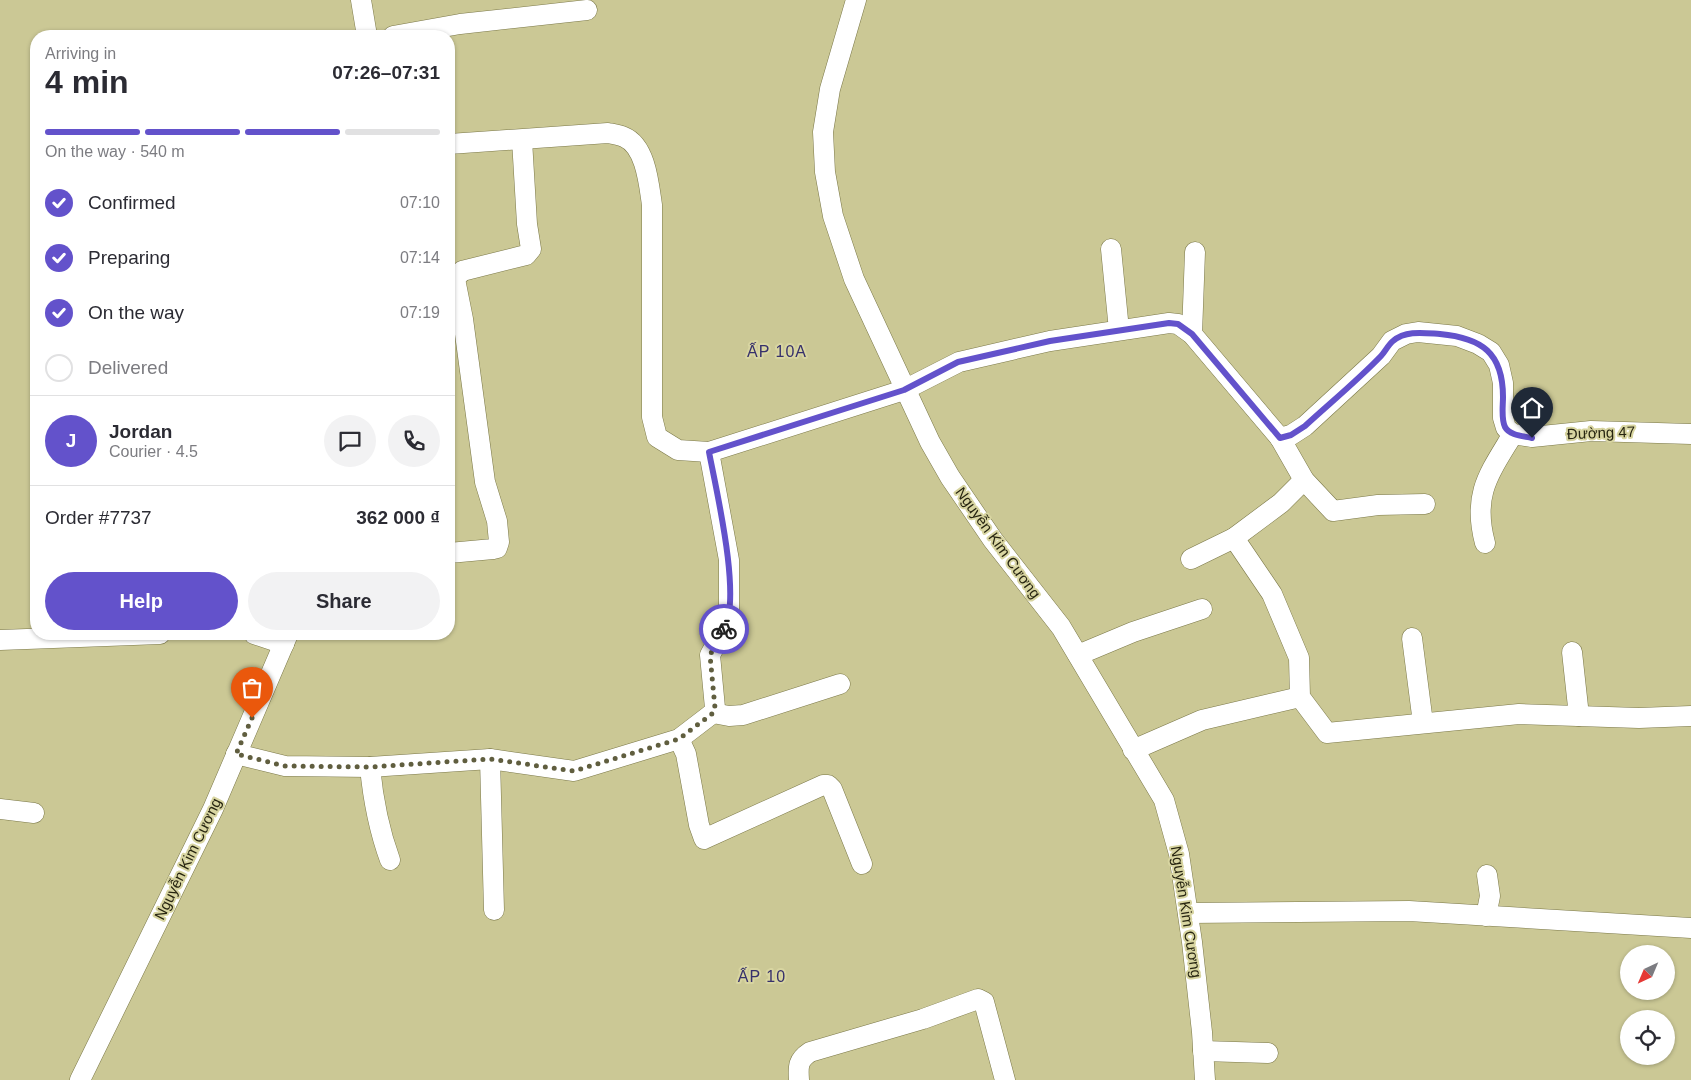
<!DOCTYPE html>
<meta charset="utf-8">
<style>
:root{--surface:#fff;--page:#f2f2f3;--text:#2b2b33;--muted:#7c7c81;--line:#e1e1e2;--accent:#6352cb}
body{margin:0;font-family:Arial,sans-serif;background:var(--page);color:var(--text);height:100vh;display:flex;flex-direction:column;font-size:19px;white-space:nowrap}
*{box-sizing:border-box;margin:0}
p{font-size:16px;color:var(--muted)}
.icon{flex:none;width:28px;height:28px;fill:none;stroke:currentColor;stroke-width:2;stroke-linecap:round;stroke-linejoin:round}
.map{position:relative;flex:1;overflow:hidden}
.side{position:absolute;left:30px;top:30px;width:425px;height:610px;display:flex;flex-direction:column;background:var(--surface);border-radius:20px;box-shadow:0 1px 4px #0004}
.side>*{flex:none}
.needle{width:32px;rotate:224deg}
.fabs{position:absolute;left:1620px;top:945px;display:grid;gap:10px}
.fabs a{display:grid;place-items:center;width:55px;height:55px;border-radius:50%;background:var(--surface);box-shadow:0 1px 4px #0004;font-size:25px}
.pin{position:absolute;display:grid;place-items:center;width:42px;height:42px;color:#fff;margin:-51px -21px;border-radius:50% 50% 50% 0;rotate:-45deg;box-shadow:0 0 5px #0007}
.pin .icon{rotate:45deg}
.courier{position:absolute;display:grid;place-items:center;width:50px;height:50px;margin:-25px;border:4px solid #6352cb;border-radius:50%;background:#fff;color:#222;box-shadow:0 1px 6px #0007}
.head em{font-style:normal;font-weight:600}
.head div{display:flex;flex-direction:column-reverse}
.head{display:flex;align-items:center;justify-content:space-between;height:85px;padding:0 15px}
h1{font-size:32px;font-weight:600;line-height:38px}
.bar{display:grid;grid-template-columns:repeat(4,1fr);gap:8px 5px;align-content:center;height:60px;padding:0 15px}
.bar i{height:6px;border-radius:4px;background:var(--line)}
.bar .selected{background:var(--accent)}
.bar p{grid-column:span 4}
.line{display:flex;align-items:center;gap:12px;padding:0 15px;border-top:1px solid var(--line)}
.line div{flex:1}
.round{display:grid;place-items:center;flex:none;width:52px;height:52px;border-radius:26px;background:var(--page)}
ol{padding:0 15px;list-style:none}
li{display:flex;align-items:center;gap:15px;height:55px}
li p{margin-inline-start:auto}
li .icon{padding:5px;border-radius:50%;background:var(--accent);color:#fff;stroke-width:4}
li:last-child{color:var(--muted)}
li i{width:28px;height:28px;border:2px solid var(--line);border-radius:50%}
.button{display:flex;gap:10px;margin-top:auto;padding:10px 15px}
.button a{flex:1;height:58px;border-radius:30px;background:var(--accent);color:#fff;font-size:20px;font-weight:600;line-height:58px;text-align:center}
.button a+a{background:var(--page);color:var(--text)}
.map>svg:first-child{display:block}
.lines{fill:none;stroke-linecap:round;stroke-linejoin:round}
.minor-casing{stroke:#7b7848;stroke-width:21}
.minor{stroke:#fff;stroke-width:20}
.done{stroke:#605e3f;stroke-width:5;stroke-dasharray:0 9}
.route{stroke:#6352cb;stroke-width:6}
.labels{text-anchor:middle;stroke-width:4;stroke-linejoin:round;paint-order:stroke}
.street-label{font-size:15px;fill:#272511;stroke:#d8d5a1}
.neighbourhood-label{font-size:16px;letter-spacing:1px;fill:#36306b;stroke:#d8d5a1}
</style>
<div class="map">
<svg width="1691" height="1080" viewBox="0 0 1691 1080">
<rect width="100%" height="100%" fill="#cbc895"/>
<g class="lines">
<!-- minor casing -->
<g class="minor-casing">
<g id="minor">
<polyline points="361,0 367,36"/>
<polyline points="856,0 830,89 823,132 825,172 833,216 854,279 930,442 950,477 993,540 1061,627 1164,800 1179,854 1192,942 1202,1032 1205,1080"/>
<polyline points="393,36 460,24 587,10"/>
<path d="M449 144 608 133C613 134 619 135 624 137 646 146 649 185 652 205V417L657 437 678 450 709 452 904 390 959 362 1050 341 1169 323 1178 324 1192 334 1280 438 1291 435 1305 426 1381 356 1392 341 1406 334 1418 332 1457 336 1478 344 1491 352 1499 365 1503 383V418L1506 428 1513 434 1532 437 1591 431 1691 434"/>
<polyline points="1111,249 1119,330"/>
<polyline points="1192,334 1195,252"/>
<polyline points="1280,438 1304,480 1333,511 1378,505 1425,504"/>
<polyline points="1234,538 1272,594 1299,658 1300,697 1327,733 1519,714 1639,718 1691,716"/>
<path d="M1485 543C1472 494 1489 474 1513 434"/>
<polyline points="449,553 493,549 497,548 499,542 497,521 485,482 463,319 455,279 462,271 526,255 531,249 527,224 522,140"/>
<polyline points="1191,559 1234,538 1281,503 1304,480"/>
<polyline points="254,634 284,644"/>
<polyline points="1412,638 1423,723"/>
<polyline points="0,640 160,634"/>
<polyline points="1572,652 1579,716"/>
<polyline points="1078,655 1133,632 1202,609"/>
<polyline points="713,713 729,716 743,715 840,684"/>
<polyline points="679,739 686,754 699,825 704,839 823,785 828,785 832,789 862,864"/>
<polyline points="1133,750 1202,720 1300,697"/>
<polyline points="236,754 285,766 370,767 490,759 574,771 679,739 713,713 715,708 710,655 729,620 729,560 709,452"/>
<polyline points="490,759 494,910"/>
<path d="M370 767C373 799 379 830 390 860"/>
<polyline points="0,809 34,813"/>
<polyline points="1188,913 1409,911 1691,928"/>
<polyline points="1486,916 1490,896 1487,875"/>
<polyline points="1203,1051 1268,1053"/>
<polyline points="80,1080 213,809 288,634"/>
<path d="M799 1080C798 1066 798 1060 810 1052L923 1019 978 999 984 1002 1005 1080"/>
</g>
</g>
<!-- minor -->
<use href="#minor" class="minor"/>
</g>
<g class="lines">
<!-- done -->
<polyline class="done" points="252,718 236,754 285,766 370,767 490,759 574,771 679,739 713,713 715,708 710,655 724,629"/>
<!-- route -->
<path class="route" d="M724 629C742 598 716 489 709 452L904 390 958 362 1050 341 1169 323 1178 324 1192 334 1280 438 1291 435 1305 426C1330 403 1357 381 1381 356 1385 352 1388 345 1393 341 1406 330 1424 333 1440 334 1482 338 1503 353 1503 397 1503 406 1501 419 1505 427 1510 436 1524 436 1532 438"/>
</g>
<g class="labels">
<!-- street labels -->
<g class="street-label">
<text transform="translate(1601 433) rotate(-2)" y="5">Đường 47</text>
<text transform="translate(998 543) rotate(54)" y="5">Nguyễn Kim Cương</text>
<text transform="translate(188 859) rotate(-64)" y="5">Nguyễn Kim Cương</text>
<text transform="translate(1186 912) rotate(81)" y="5">Nguyễn Kim Cương</text>
</g>
<!-- neighbourhood labels -->
<g class="neighbourhood-label">
<text x="777" y="357">ẤP 10A</text>
<text x="762" y="982">ẤP 10</text>
</g>
</g>
</svg>
<div class="fabs">
<a><svg class="needle" viewBox="-14 -14 28 28"><path d="M0-13l5 13h-10z" fill="#e53935"/><path d="M0 13l5-13h-10z" fill="#7c7c81"/></svg></a>
<a><svg class="icon" aria-label="locate" viewBox="0 0 24 24"><circle cx="12" cy="12" r="6"/><path d="M12 2v4M12 18v4M2 12h4M18 12h4"/></svg></a>
</div>
<div class="pin" style="left:252px;top:718px;background:#ea580c"><svg class="icon" aria-label="bag" viewBox="0 0 24 24"><path d="M5 8h14l-1 12H6zM9 8a3 3 0 0 1 6 0"/></svg></div>
<div class="pin" style="left:1532px;top:438px;background:#1f2937"><svg class="icon" aria-label="home" viewBox="0 0 24 24"><path d="M3 11l9-7 9 7M6 9v11h12V9"/></svg></div>
<div class="courier" style="left:724px;top:629px"><svg class="icon" aria-label="bike" viewBox="0 0 24 24"><circle cx="6" cy="16" r="4"/><circle cx="18" cy="16" r="4"/><path d="M6 16l4-8h5l3 8M10 8l3 8H6M13 5h3"/></svg></div>
<section class="side">
<div class="head"><div><h1>4 min</h1><p>Arriving in</p></div><em>07:26–07:31</em></div>
<div class="bar"><i class="selected"></i><i class="selected"></i><i class="selected"></i><i></i><p>On the way · 540 m</p></div>
<ol>
<li><svg class="icon" aria-label="check" viewBox="0 0 24 24"><path d="M5 12l5 5 9-10"/></svg>Confirmed<p>07:10</p></li>
<li><svg class="icon" aria-label="check" viewBox="0 0 24 24"><path d="M5 12l5 5 9-10"/></svg>Preparing<p>07:14</p></li>
<li><svg class="icon" aria-label="check" viewBox="0 0 24 24"><path d="M5 12l5 5 9-10"/></svg>On the way<p>07:19</p></li>
<li><i></i>Delivered</li>
</ol>
<div class="line" style="height:90px"><b class="round" style="background:var(--accent);color:#fff">J</b><div><b>Jordan</b><p>Courier · 4.5</p></div><a class="round"><svg class="icon" aria-label="chat" viewBox="0 0 24 24"><path d="M4 5h16v11H9l-5 4z"/></svg></a><a class="round"><svg class="icon" aria-label="phone" viewBox="0 0 24 24"><path d="M5 4h4l2 5-3 2q2 4 5 5l2-3 5 2v4C11 20 4 13 5 4z"/></svg></a></div>
<div class="line" style="height:65px"><div>Order #7737</div><b>362 000 ₫</b></div>
<div class="button"><a>Help</a><a>Share</a></div>
</section>
</div>
